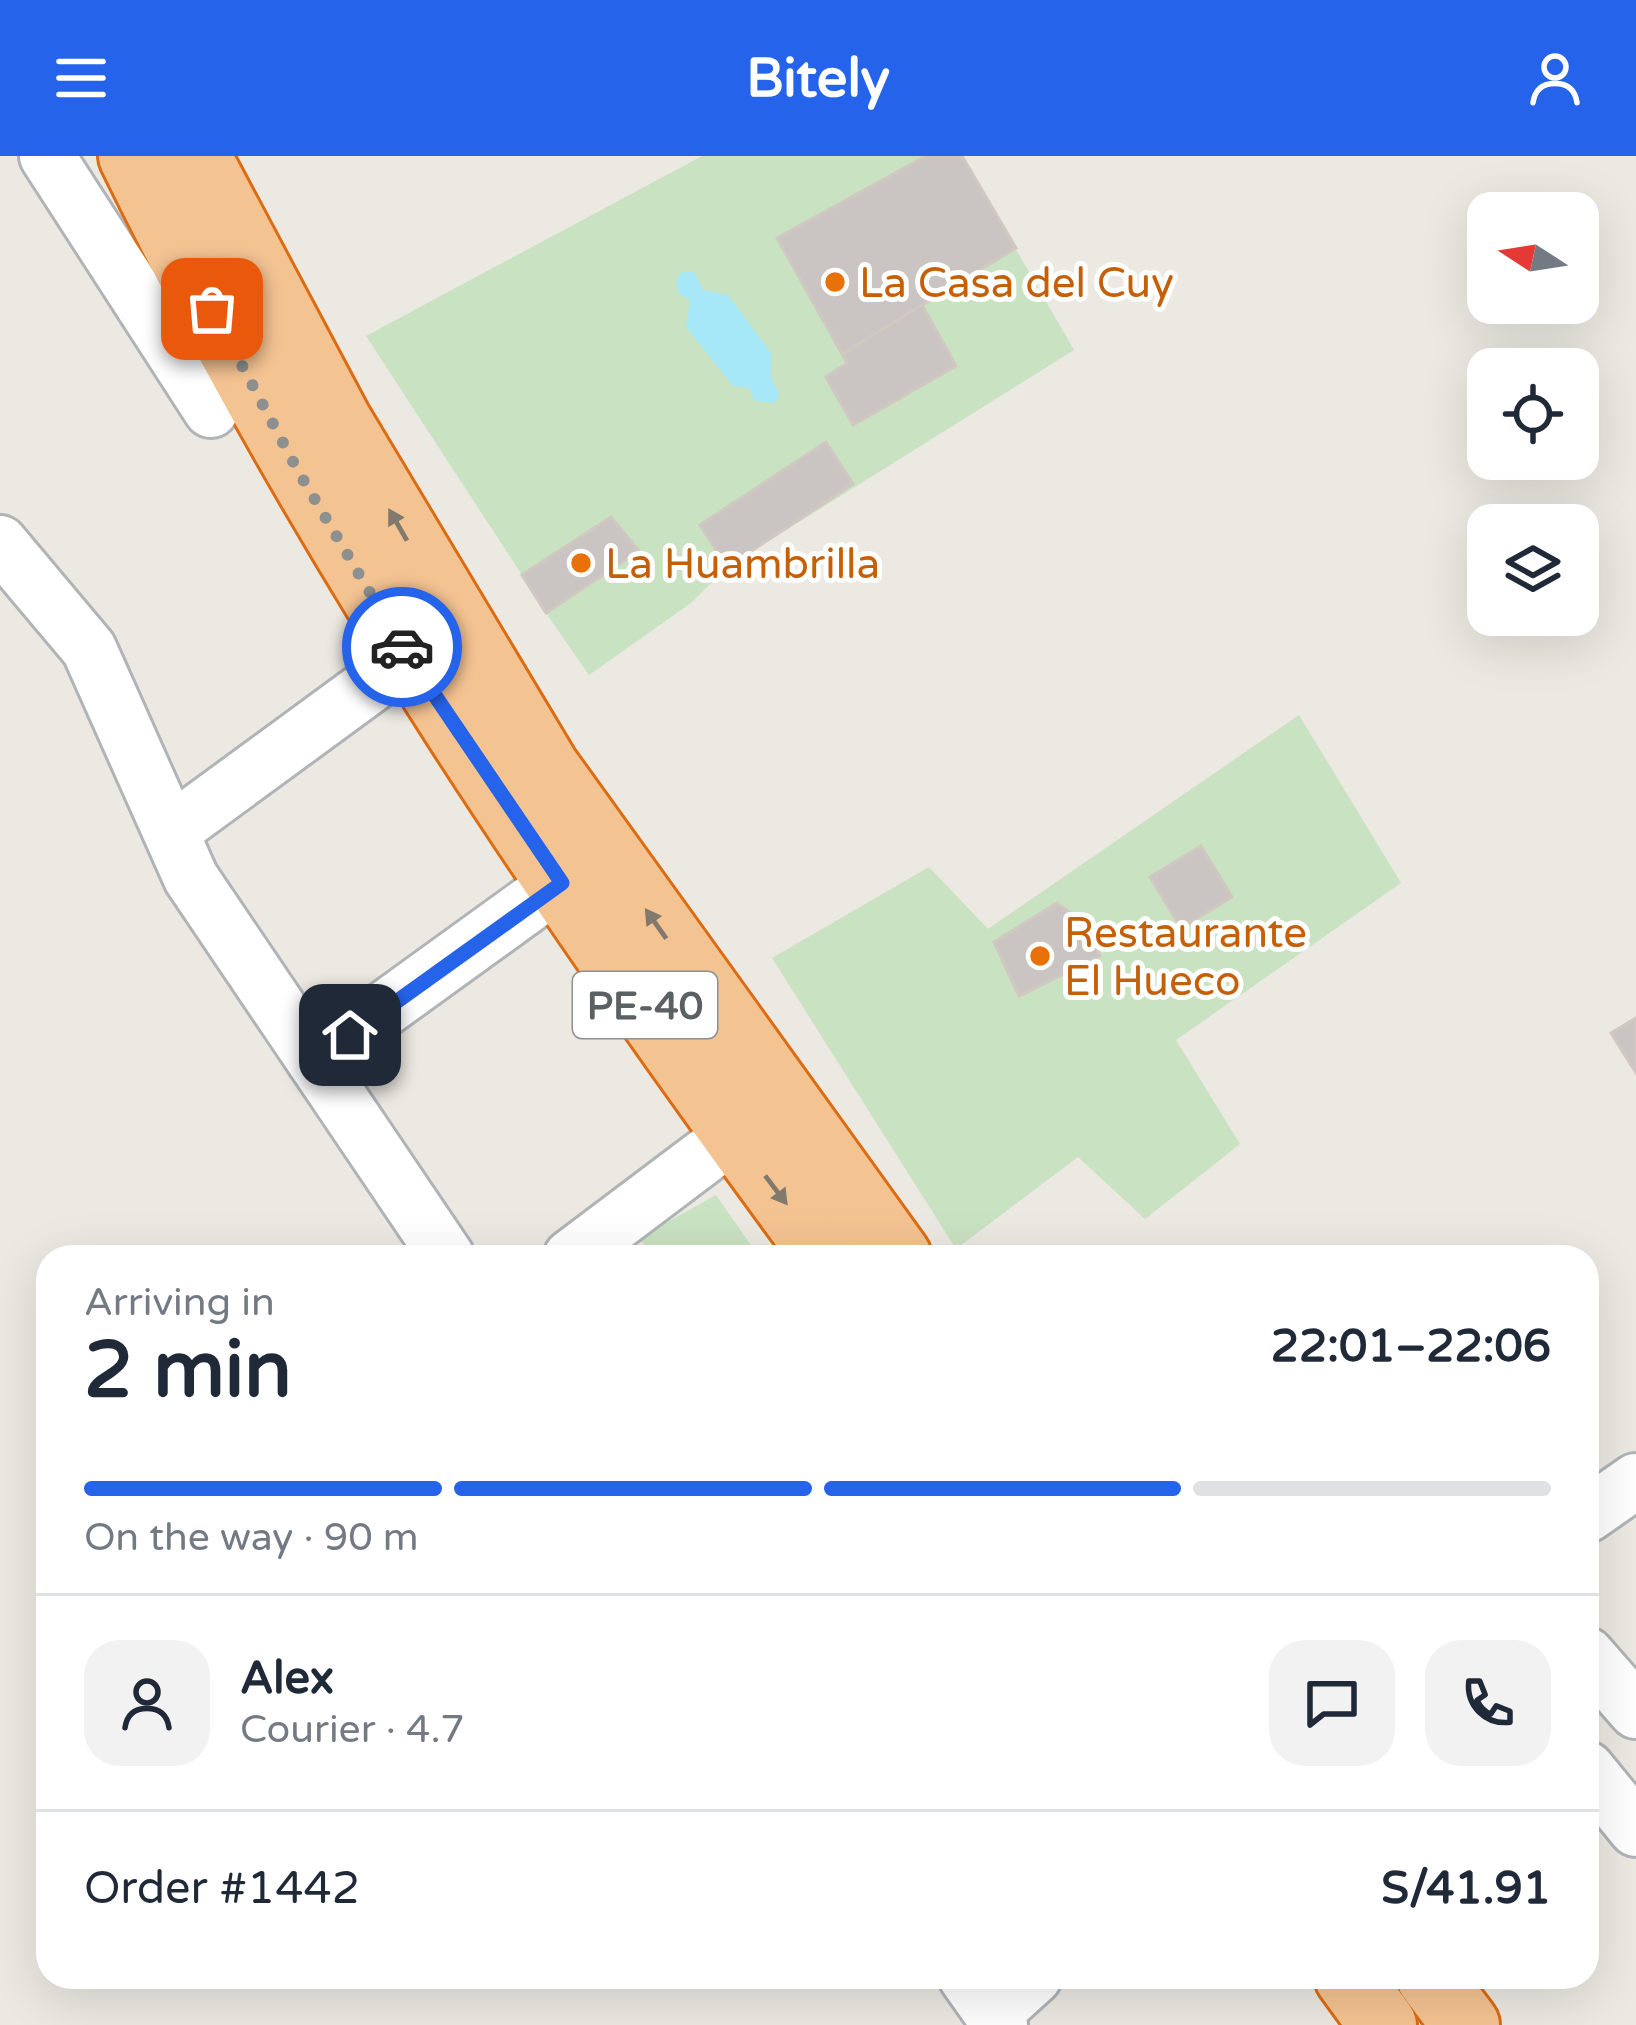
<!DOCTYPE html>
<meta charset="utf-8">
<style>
:root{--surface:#fff;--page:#f2f2f3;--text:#1f2937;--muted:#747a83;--line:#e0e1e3;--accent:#2563eb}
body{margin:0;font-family:"Varela Round",sans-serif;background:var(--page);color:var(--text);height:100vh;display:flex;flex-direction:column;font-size:45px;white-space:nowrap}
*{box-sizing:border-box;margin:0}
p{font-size:39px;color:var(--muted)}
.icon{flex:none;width:66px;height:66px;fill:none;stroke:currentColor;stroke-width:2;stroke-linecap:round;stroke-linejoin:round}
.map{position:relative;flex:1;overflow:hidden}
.sheet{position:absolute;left:36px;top:1089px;width:1563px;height:744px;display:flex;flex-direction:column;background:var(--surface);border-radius:36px;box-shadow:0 12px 48px #0002}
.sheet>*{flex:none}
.needle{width:78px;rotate:282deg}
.controls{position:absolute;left:1467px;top:36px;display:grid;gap:24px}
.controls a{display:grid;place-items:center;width:132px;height:132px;border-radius:24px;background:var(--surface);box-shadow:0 12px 48px #0002;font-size:60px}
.pin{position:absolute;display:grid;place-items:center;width:102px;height:102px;color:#fff;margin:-51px;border-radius:24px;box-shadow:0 6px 18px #0006}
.courier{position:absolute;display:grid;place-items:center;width:120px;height:120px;margin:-60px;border:9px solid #2563eb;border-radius:50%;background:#fff;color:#222;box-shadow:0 3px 15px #0007}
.head em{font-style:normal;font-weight:700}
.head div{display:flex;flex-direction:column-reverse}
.head{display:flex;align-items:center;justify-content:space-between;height:204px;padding:0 48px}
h1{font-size:78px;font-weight:700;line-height:90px}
.bar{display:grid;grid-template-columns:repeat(4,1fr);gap:18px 12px;align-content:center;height:144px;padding:0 48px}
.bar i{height:15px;border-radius:9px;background:var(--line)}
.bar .active{background:var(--accent)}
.bar p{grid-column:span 4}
.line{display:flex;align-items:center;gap:30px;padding:0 48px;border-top:3px solid var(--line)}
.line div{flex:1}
.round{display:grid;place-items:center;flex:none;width:126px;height:126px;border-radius:36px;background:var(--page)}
header{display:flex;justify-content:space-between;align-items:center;height:156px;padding:0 48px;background:var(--accent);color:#fff;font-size:54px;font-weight:700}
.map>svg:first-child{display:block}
.green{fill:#c9e2c1}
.water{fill:#a7e8f8}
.building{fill:#cac5c2;stroke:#d0c8c1;stroke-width:3}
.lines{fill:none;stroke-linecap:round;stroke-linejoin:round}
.minor-casing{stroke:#b0b4b7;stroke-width:60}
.highway-casing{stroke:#dc6c12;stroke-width:72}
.minor{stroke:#fff;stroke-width:54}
.highway{stroke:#f4c392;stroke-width:66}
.oneway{fill:#81796e}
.done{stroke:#8e908f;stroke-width:12;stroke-dasharray:0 21.6}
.route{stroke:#2563eb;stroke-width:15}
.food-dot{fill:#e8710a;stroke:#fff;stroke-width:4.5}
.labels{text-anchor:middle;stroke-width:10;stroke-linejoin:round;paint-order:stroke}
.shield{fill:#fff;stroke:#8c9091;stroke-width:3}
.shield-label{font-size:39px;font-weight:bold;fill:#5b6062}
.food-label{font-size:42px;fill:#c56008;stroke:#fff;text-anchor:start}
</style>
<header><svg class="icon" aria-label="menu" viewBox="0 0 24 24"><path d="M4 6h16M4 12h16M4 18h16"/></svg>Bitely<svg class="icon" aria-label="person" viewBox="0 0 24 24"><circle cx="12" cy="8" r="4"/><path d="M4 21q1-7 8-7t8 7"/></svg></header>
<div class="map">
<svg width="1636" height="1869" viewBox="0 0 1636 1869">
<rect width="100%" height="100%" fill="#ece8e2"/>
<!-- green -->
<g class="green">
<polygon points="702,0 962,0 1074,194 727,411 691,447 589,519 546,457 639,394 611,361 522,419 366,180"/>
<polygon points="1299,559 1401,727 1176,884 1240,988 1145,1063 1078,1001 956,1093 772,802 929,711 988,773"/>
<polygon points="716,1039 759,1101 653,1101 639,1082"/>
</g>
<!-- water -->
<polygon class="water" points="694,115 703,134 728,139 772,198 771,221 780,239 774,247 755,245 749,232 733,230 686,171 690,144 679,138 676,128 680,117"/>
<!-- building -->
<g class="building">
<polygon points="926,0 962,0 1016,92 842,198 777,82"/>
<polygon points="922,149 956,210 853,269 826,221 847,207 842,198"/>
<polygon points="826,286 853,328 727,411 700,369"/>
<polygon points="611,361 639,395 546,457 522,419"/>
<polygon points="1201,690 1232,741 1181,772 1150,721"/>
<polygon points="1057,747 1088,771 1100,800 1019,840 994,786"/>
<polygon points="1636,862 1636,917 1611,877"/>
</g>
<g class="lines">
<!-- minor casing -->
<g class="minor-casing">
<g id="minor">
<polyline points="47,0 211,254"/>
<polyline points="0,387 89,493 191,722 447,1101"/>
<polyline points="173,674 379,523"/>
<polyline points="314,904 589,705"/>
<polyline points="571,1101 766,954"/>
<polyline points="1587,1359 1636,1325"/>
<polyline points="1587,1499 1636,1555"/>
<polyline points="1587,1613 1636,1673"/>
<polyline points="966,1821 1000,1869"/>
<polyline points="993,1858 1034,1821"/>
</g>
</g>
<!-- highway casing -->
<g class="highway-casing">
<g id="highway">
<path d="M132 0C323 391 567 752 826 1101"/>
<polyline points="197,0 338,265 546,612 898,1101"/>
<polyline points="1348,1821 1383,1869"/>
<polyline points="1430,1821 1466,1869"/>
</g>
</g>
<!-- minor -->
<use href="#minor" class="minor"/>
<!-- highway -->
<use href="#highway" class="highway"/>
</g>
<!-- one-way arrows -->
<defs><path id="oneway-solid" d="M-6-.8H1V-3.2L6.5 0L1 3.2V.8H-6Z" transform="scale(3)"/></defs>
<g class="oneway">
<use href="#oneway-solid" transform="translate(398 369) rotate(-120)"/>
<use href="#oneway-solid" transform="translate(656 768) rotate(-125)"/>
<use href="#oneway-solid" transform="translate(776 1034) rotate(53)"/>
</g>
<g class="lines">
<!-- done -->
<polyline class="done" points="212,153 298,315 402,491"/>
<!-- route -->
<polyline class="route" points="350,879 562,727 402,491"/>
</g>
<!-- markers -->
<g class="food-dot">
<circle cx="835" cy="126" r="12"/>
<circle cx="581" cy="407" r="12"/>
<circle cx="1040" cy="800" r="12"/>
</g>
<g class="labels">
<!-- shield labels -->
<rect class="shield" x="573" y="816" width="144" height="66" rx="9"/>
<g class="shield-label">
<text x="645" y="863">PE-40</text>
</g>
<!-- food labels -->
<g class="food-label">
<text x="859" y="141">La Casa del Cuy</text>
<text x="605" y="422">La Huambrilla</text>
<text x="1064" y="791">Restaurante<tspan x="1064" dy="48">El Hueco</tspan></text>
</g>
</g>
</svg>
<div class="controls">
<a><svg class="needle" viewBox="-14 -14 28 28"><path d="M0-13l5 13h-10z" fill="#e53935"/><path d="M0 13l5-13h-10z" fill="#747a83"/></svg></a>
<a><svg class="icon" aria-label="locate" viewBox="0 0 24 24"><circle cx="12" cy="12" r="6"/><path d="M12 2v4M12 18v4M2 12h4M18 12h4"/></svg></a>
<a><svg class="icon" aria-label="layers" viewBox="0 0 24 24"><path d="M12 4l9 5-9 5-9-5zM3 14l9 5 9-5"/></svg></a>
</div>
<div class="pin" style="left:212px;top:153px;background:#ea580c"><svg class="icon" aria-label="bag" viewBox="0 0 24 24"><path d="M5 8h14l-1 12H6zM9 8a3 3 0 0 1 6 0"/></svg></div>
<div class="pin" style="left:350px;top:879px;background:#1f2937"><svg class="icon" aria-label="home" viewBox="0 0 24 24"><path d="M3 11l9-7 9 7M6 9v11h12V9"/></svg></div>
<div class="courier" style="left:402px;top:491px"><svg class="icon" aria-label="car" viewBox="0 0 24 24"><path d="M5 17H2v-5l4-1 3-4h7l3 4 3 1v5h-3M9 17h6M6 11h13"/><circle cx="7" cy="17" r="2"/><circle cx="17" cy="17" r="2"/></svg></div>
<section class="sheet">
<div class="head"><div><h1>2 min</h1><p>Arriving in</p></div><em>22:01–22:06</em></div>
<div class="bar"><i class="active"></i><i class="active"></i><i class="active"></i><i></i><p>On the way · 90 m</p></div>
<div class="line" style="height:216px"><a class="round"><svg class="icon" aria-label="person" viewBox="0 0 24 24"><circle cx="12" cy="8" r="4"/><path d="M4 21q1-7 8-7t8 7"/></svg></a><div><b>Alex</b><p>Courier · 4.7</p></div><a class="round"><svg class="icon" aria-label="chat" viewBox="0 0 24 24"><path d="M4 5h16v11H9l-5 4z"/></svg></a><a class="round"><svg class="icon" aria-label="phone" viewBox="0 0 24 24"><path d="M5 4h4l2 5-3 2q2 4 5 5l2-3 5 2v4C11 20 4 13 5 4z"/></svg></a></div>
<div class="line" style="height:156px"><div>Order #1442</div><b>S/41.91</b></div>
</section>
</div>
